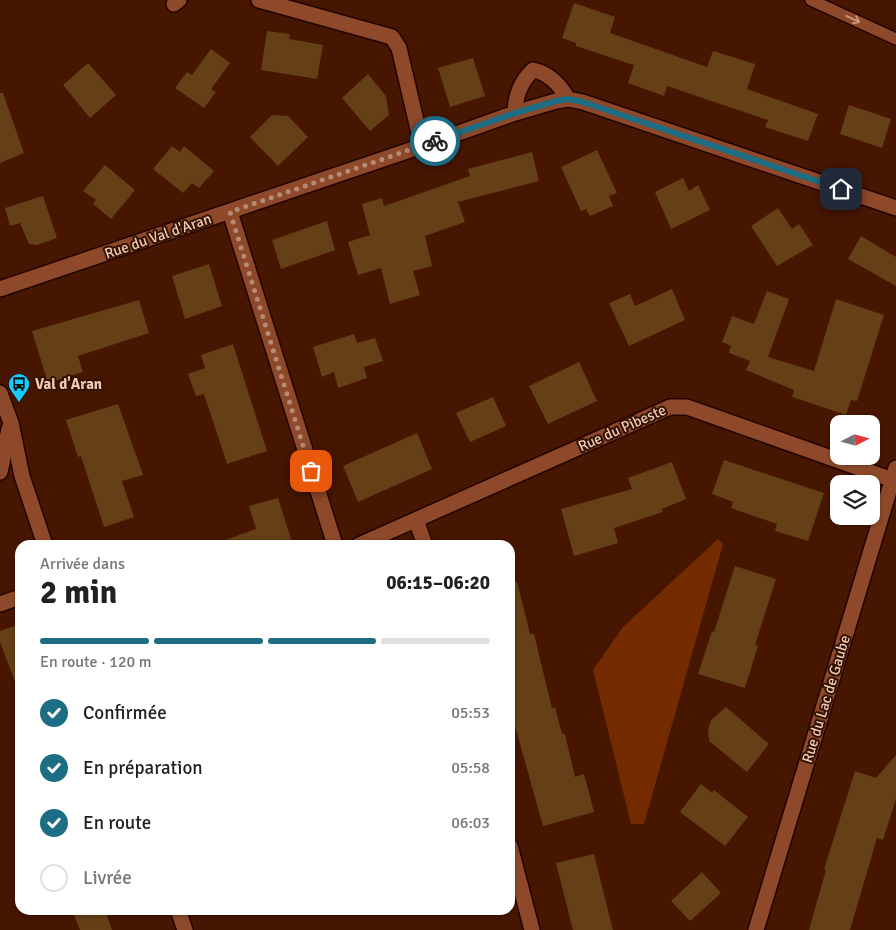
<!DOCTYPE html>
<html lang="fr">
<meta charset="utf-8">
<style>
:root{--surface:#fff;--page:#f2f2f2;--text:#202124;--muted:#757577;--line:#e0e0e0;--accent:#1d6d85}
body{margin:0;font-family:Signika,sans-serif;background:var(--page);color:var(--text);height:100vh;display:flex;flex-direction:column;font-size:19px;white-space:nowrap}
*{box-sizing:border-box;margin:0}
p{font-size:16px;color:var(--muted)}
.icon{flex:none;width:28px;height:28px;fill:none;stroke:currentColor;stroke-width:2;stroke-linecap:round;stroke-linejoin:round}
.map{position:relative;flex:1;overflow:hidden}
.panel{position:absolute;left:15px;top:540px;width:500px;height:375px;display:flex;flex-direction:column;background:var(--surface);border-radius:15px;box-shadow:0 1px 4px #0004}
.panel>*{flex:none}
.needle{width:32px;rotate:84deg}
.buttons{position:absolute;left:830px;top:415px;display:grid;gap:10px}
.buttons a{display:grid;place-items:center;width:50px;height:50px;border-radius:10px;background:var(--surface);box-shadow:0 1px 4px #0004;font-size:25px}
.pin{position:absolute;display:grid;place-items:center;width:42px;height:42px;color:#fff;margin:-21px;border-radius:10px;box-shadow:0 2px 8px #0006}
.courier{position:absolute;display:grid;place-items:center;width:50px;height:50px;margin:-25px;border:4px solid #1d6d85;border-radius:50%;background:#fff;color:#222;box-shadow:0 1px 6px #0007}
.headline em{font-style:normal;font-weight:800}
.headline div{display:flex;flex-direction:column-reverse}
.headline{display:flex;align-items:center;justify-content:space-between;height:85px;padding:0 25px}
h1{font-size:32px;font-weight:800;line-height:38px}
.bar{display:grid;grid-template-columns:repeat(4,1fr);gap:8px 5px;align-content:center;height:60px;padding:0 25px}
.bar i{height:6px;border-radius:4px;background:var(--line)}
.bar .current{background:var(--accent)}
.bar p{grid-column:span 4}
ol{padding:0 25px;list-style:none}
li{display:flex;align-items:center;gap:15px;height:55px}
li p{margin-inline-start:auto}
li .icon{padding:5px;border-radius:50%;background:var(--accent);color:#fff;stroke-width:4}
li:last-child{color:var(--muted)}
li i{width:28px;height:28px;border:2px solid var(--line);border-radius:50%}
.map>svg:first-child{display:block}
.green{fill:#742b00}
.building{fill:#653f16}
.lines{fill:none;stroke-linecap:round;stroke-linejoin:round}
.service-casing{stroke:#240400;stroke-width:14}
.minor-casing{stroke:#240400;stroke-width:18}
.service{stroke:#8d4929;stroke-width:11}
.minor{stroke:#8d4929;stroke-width:15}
.oneway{stroke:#c9967e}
.done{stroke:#b58a77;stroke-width:5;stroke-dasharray:0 9}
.route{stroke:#1d6d85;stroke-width:6}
.labels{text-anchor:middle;stroke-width:4;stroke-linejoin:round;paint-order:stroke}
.street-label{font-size:15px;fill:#f1c9b7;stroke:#341202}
.poi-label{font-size:15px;font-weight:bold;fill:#f1c9b7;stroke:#341202;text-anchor:start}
</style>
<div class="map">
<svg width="896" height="930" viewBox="0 0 896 930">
<rect width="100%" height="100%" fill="#461600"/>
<!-- green -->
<polygon class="green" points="718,539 723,544 644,824 631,824 593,670 623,627"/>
<!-- building -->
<g class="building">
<polygon points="574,3 615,17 610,33 707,67 713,51 755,64 747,89 818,114 808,141 765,127 768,120 667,86 664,96 628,83 634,65 576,46 576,43 562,38"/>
<polygon points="267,31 290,34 289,39 323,45 317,79 261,70"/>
<polygon points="211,49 230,63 211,89 216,92 204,108 175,88 187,72 192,75"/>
<polygon points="473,58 485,96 450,107 438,68"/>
<polygon points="88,63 116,95 90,118 63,85"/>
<polygon points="368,74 386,96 389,115 370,131 342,98"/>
<polygon points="0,93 3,93 24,153 0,163"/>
<polygon points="849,105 891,119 882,148 840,134"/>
<polygon points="272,115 288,116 308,137 278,166 250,137"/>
<polygon points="172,146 180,152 184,146 214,171 199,188 192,183 183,193 153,169"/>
<polygon points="597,150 617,193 609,196 613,206 590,216 586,209 581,211 561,167"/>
<polygon points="532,152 539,181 458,202 465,222 425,236 432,266 413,271 420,295 390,304 381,268 358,275 348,242 370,235 362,204 382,198 384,206 470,176 468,169"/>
<polygon points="105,165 135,190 111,219 93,204 96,200 83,191"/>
<polygon points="683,178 689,191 698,185 710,210 671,229 655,192"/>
<polygon points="43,196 57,238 37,245 29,244 20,223 10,226 5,208"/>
<polygon points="778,208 792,229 799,224 813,245 777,266 751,226"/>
<polygon points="327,221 335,250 281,269 272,240"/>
<polygon points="861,236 896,257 896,286 848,259"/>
<polygon points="209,264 222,306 185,319 172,276"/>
<polygon points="672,289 685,320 629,346 609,303 630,294 635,306"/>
<polygon points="767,291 789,299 768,357 814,371 836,299 884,315 857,401 851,400 846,415 792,397 794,390 746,370 750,361 729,353 731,346 722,342 732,316 754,324"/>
<polygon points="139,300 149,333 78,356 83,372 48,383 32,331"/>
<polygon points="354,334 357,343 375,338 383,361 364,367 367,378 338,388 334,372 322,377 313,347"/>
<polygon points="233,344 267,451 227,464 204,394 196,396 188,374 205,368 201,355"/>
<polygon points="579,362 597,401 548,424 529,386"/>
<polygon points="493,397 506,426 470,442 456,413"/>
<polygon points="118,404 143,475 122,481 134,517 104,527 81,456 78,457 66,420"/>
<polygon points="417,433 432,469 358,502 343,466"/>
<polygon points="724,460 824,493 808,541 775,531 777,524 731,508 733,502 712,494"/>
<polygon points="672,462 686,499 662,509 663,512 614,528 618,543 574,556 561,509 632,489 628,478"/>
<polygon points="278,498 293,545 221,545 220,542 256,529 249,506"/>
<polygon points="735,566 776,579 755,645 758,646 745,688 698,674 712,631 714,632"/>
<polygon points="517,582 530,634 534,634 552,708 555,707 562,734 565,734 575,777 584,774 594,812 543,826 510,708 510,583"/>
<polygon points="20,624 20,690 18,690 0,642 0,631"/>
<polygon points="726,707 769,744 747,772 709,741 708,729 711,720"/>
<polygon points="896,755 896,799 883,840 877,838 850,930 809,930 826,870 824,869 855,771 876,778"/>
<polygon points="701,784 712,793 714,790 748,817 725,846 680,812"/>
<polygon points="594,854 613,930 573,930 556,863"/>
<polygon points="702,872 721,893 690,921 671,901"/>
<polygon points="72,910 105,910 112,930 80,930"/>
</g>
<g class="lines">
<!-- service casing -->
<g class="service-casing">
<polyline id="service" points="811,0 896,39"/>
</g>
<!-- minor casing -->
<g class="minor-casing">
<g id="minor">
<polyline points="259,0 392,37 399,48 422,146"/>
<polyline points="174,4 179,0"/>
<path d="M515 113C515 97 521 81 533 70 549 73 560 85 568 99"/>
<polyline points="230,212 335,545"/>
<polyline points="0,289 422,146 515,113 556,101 568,99 583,102 896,208"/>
<polyline points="0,393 11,423 22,476 45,545"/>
<polyline points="0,472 9,429"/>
<polyline points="416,520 425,545"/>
<polyline points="359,545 670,407 687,407 893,480"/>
<polyline points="0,604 20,597"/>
<polyline points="510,846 532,930"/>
<polyline points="178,910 185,930"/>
<polyline points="756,930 896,468"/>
</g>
</g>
<!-- service -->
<use href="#service" class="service"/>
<!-- minor -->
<use href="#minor" class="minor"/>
</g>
<!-- one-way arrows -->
<defs><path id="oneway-shaft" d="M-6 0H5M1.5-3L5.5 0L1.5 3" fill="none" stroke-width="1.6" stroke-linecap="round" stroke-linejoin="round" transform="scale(1.25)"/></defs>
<use class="oneway" href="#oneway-shaft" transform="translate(853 19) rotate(25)"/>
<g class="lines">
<!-- done -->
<polyline class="done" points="311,471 230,212 435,141"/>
<!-- route -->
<polyline class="route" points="435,141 515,113 556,101 568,99 583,102 841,189"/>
</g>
<!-- icons -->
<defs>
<g id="bus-pin" transform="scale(1.125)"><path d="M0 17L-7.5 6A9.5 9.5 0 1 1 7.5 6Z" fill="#19cafc" stroke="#341202"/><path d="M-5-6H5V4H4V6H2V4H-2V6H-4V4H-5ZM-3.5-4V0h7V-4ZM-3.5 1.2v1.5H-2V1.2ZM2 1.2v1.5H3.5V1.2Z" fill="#111"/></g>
</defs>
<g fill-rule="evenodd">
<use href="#bus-pin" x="19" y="384"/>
</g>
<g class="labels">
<!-- street labels -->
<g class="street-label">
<text transform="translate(158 236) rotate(-19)" y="5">Rue du Val d'Aran</text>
<text transform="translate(622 428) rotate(-24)" y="5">Rue du Pibeste</text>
<text transform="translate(826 699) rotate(-73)" y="5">Rue du Lac de Gaube</text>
</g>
<!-- poi labels -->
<g class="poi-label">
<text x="35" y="389">Val d'Aran</text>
</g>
</g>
</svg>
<div class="buttons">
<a><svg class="needle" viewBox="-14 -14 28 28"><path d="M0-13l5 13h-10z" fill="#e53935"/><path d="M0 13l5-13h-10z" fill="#757577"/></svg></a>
<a><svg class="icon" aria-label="layers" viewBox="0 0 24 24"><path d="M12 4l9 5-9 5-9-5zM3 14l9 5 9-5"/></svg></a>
</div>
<div class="pin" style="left:311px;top:471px;background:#ea580c"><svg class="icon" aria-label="bag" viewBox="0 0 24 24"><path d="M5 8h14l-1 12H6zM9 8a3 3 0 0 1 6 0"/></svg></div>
<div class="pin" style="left:841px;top:189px;background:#1f2937"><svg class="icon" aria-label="home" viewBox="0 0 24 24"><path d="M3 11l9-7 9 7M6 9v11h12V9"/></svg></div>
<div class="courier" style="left:435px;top:141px"><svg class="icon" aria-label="bike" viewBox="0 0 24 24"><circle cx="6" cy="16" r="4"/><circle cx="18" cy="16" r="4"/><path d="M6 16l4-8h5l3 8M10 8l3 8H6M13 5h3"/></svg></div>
<section class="panel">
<div class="headline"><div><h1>2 min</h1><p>Arrivée dans</p></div><em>06:15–06:20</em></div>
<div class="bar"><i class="current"></i><i class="current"></i><i class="current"></i><i></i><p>En route · 120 m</p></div>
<ol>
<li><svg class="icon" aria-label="check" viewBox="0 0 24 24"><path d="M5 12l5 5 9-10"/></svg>Confirmée<p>05:53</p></li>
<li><svg class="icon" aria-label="check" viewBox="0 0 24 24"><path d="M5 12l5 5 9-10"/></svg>En préparation<p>05:58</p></li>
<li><svg class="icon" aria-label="check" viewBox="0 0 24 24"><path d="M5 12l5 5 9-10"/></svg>En route<p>06:03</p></li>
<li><i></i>Livrée</li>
</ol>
</section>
</div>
